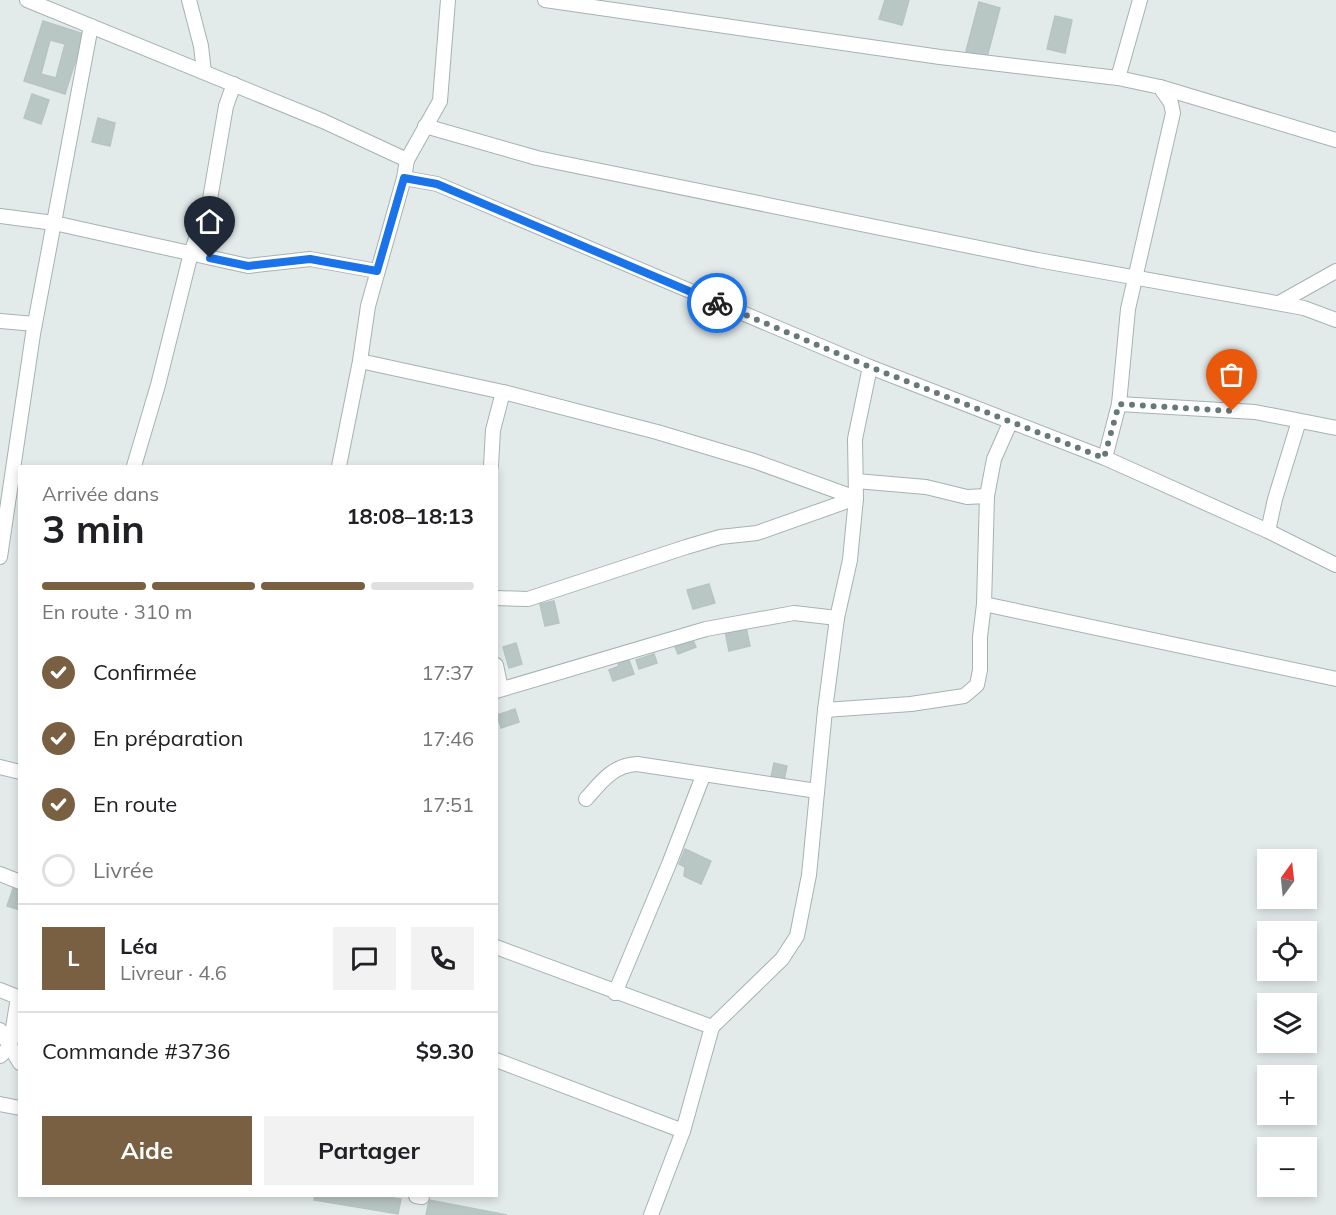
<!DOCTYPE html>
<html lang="fr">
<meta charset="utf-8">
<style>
:root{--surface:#fff;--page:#f2f2f2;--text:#202124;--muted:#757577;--line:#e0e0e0;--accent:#796042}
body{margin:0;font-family:Mulish,sans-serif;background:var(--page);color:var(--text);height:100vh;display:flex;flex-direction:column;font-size:22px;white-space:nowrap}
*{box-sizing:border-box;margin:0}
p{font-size:20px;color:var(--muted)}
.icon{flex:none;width:33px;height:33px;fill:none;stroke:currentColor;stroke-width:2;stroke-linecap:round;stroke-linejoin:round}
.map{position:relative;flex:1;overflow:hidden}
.sheet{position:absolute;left:18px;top:465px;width:480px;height:732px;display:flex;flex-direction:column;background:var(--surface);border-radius:0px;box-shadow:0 3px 9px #0003}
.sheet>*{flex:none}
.needle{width:39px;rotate:15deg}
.controls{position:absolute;left:1257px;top:849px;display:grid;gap:12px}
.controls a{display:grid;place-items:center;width:60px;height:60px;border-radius:0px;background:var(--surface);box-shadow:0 3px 9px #0003;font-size:30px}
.pin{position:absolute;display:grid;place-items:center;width:51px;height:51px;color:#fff;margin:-62px -26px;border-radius:50% 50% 50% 0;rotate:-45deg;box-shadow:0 0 6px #0007}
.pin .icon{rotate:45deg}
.courier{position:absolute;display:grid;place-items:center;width:60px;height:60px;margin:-30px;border:4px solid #1a73e8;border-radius:50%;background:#fff;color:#222;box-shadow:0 2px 8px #0007}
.overview em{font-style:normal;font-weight:700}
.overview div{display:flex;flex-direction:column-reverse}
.overview{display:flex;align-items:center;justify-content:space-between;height:102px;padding:0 24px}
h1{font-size:39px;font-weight:700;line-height:45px}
.bar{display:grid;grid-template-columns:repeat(4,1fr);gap:9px 6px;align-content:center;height:72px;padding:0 24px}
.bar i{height:8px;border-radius:4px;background:var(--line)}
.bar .selected{background:var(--accent)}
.bar p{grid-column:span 4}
.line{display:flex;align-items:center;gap:15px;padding:0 24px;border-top:2px solid var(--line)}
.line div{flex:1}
.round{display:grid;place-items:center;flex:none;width:63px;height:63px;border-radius:0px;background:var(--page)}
ol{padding:0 24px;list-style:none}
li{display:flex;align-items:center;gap:18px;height:66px}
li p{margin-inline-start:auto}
li .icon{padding:6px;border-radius:50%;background:var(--accent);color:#fff;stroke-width:4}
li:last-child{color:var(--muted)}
li i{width:33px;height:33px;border:3px solid var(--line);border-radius:50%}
.button{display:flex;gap:12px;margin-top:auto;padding:12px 24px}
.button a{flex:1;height:69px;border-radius:0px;background:var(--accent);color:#fff;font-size:24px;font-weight:700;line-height:69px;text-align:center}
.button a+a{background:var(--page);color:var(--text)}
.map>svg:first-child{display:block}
.building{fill:#b8c6c4;stroke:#b6c5c3;stroke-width:1.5;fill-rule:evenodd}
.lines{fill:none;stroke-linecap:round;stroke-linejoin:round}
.minor-casing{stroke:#a6b2b2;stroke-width:16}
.minor{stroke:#fff;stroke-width:14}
.done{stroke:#677878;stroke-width:6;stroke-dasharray:0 10.8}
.route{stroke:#1a73e8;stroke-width:8}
</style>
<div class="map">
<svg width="1336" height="1215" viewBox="0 0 1336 1215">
<rect width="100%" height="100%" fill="#e3ebea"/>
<!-- building -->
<g class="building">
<polygon points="885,0 909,0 902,25 879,19"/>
<polygon points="979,2 1000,8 987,57 966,51"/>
<polygon points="1055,16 1072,20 1065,53 1047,49"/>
<path d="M43 21 84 34 65 94 24 81ZM50 40 65 44 56 78 41 74Z"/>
<polygon points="32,94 49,100 41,124 24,118"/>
<polygon points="98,118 115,123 110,146 92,142"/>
<polygon points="709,584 715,603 693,609 687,590"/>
<polygon points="554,601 559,623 545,626 540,604"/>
<polygon points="746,627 750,646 729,651 725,631"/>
<polygon points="691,635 696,647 678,654 673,642"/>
<polygon points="516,643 522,664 509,668 503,647"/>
<polygon points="654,654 657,663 639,669 636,660"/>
<polygon points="628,657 634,674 613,681 609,670 619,666 617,661"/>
<polygon points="515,709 519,722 501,728 497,715"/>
<polygon points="774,763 787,766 783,785 770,782"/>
<polygon points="685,849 711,861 701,884 684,876 685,867 679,864"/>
<polygon points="14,886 20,888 20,910 7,906"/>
<polygon points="315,1196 382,1196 401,1199 398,1214 314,1200"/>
<polygon points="429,1200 507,1215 426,1215"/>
</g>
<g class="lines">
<!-- minor casing -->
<g class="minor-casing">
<g id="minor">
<polyline points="27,0 323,121 407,160"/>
<polyline points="189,0 201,46 204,72"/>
<polyline points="545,0 940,57 1118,78 1160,87 1171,103 1173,113 1128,309 1119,404 1105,458"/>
<polyline points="1118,78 1140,0"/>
<polyline points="1160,87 1336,140"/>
<polyline points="425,126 537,158 1038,260 1304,308 1336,320"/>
<polyline points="404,178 437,184 870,367 1105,458 1268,531 1336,565"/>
<polyline points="0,216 54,223 248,266 310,259 377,271"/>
<polyline points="1279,303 1336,271"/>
<polyline points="0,321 35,324"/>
<polyline points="360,361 503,392 657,432 754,461 856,498"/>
<polyline points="1119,404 1255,412 1336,428"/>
<polyline points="134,466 158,385 191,253 210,199 226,106 234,84"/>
<polyline points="339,466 360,361 368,306 404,178 407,160 440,101 448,0"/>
<polyline points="491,466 493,430 503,392"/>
<polyline points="856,481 926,487 967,497 987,496"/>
<polyline points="1268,531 1275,499 1299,421"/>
<polyline points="0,557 33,334 91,26"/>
<polyline points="496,598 528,599 686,547 720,537 757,533 856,498"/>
<polyline points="984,604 1336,679"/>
<polyline points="496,665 501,689"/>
<polyline points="496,691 706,629 794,613 837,618"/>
<polyline points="825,710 911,704 964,696 977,685 980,670 980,637 984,604 987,496 994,459 1010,423"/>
<polyline points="0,767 20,772"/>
<path d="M586 799C601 782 613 765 637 764L817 791"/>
<polyline points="0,874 20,882"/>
<polyline points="496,947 712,1027 683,1131"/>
<polyline points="0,990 20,998"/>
<polyline points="615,993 669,864 703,776"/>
<polyline points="712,1027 782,959 797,936 809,875 825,710 837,618 850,560 856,498 855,439 870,367"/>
<polyline points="0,1030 20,1063"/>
<polyline points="0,1056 10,1047 18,997"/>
<polyline points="496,1060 683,1131 651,1215"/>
<polyline points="0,1104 20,1108"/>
<polyline points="416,1196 422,1197"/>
</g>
</g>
<!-- minor -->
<use href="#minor" class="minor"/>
</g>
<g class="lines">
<!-- done -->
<polyline class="done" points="717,303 870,367 1104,458 1119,404 1232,411"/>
<!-- route -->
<polyline class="route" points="210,258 248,266 310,259 377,271 404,178 437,184 717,303"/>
</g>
</svg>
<div class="controls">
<a><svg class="needle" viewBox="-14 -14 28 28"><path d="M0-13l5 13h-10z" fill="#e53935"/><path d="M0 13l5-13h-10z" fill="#757577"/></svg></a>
<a><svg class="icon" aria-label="locate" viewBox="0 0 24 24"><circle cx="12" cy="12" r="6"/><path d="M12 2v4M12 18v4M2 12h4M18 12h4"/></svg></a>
<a><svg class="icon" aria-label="layers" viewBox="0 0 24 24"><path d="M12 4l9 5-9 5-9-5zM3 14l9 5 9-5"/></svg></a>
<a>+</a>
<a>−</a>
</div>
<div class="pin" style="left:1232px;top:411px;background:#ea580c"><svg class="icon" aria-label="bag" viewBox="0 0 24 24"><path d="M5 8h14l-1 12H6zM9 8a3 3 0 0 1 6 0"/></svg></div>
<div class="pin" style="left:210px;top:258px;background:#1f2937"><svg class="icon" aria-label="home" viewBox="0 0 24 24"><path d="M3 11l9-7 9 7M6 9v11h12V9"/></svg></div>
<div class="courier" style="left:717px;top:303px"><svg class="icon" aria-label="bike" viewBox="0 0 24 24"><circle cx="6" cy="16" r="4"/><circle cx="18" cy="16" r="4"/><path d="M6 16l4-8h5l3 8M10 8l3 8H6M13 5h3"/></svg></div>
<section class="sheet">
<div class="overview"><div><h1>3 min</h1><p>Arrivée dans</p></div><em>18:08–18:13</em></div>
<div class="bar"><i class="selected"></i><i class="selected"></i><i class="selected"></i><i></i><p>En route · 310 m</p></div>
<ol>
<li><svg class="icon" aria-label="check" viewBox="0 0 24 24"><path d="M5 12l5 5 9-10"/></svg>Confirmée<p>17:37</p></li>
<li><svg class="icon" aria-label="check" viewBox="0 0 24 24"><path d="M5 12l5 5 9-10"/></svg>En préparation<p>17:46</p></li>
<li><svg class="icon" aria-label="check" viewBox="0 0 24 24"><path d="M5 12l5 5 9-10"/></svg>En route<p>17:51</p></li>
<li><i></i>Livrée</li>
</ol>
<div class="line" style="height:108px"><b class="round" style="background:var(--accent);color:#fff">L</b><div><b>Léa</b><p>Livreur · 4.6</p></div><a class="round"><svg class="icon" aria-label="chat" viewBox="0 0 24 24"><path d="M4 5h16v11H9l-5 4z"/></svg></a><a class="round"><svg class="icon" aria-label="phone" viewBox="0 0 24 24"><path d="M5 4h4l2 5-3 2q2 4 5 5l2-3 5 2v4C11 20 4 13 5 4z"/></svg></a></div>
<div class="line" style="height:78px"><div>Commande #3736</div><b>$9.30</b></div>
<div class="button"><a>Aide</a><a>Partager</a></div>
</section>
</div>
